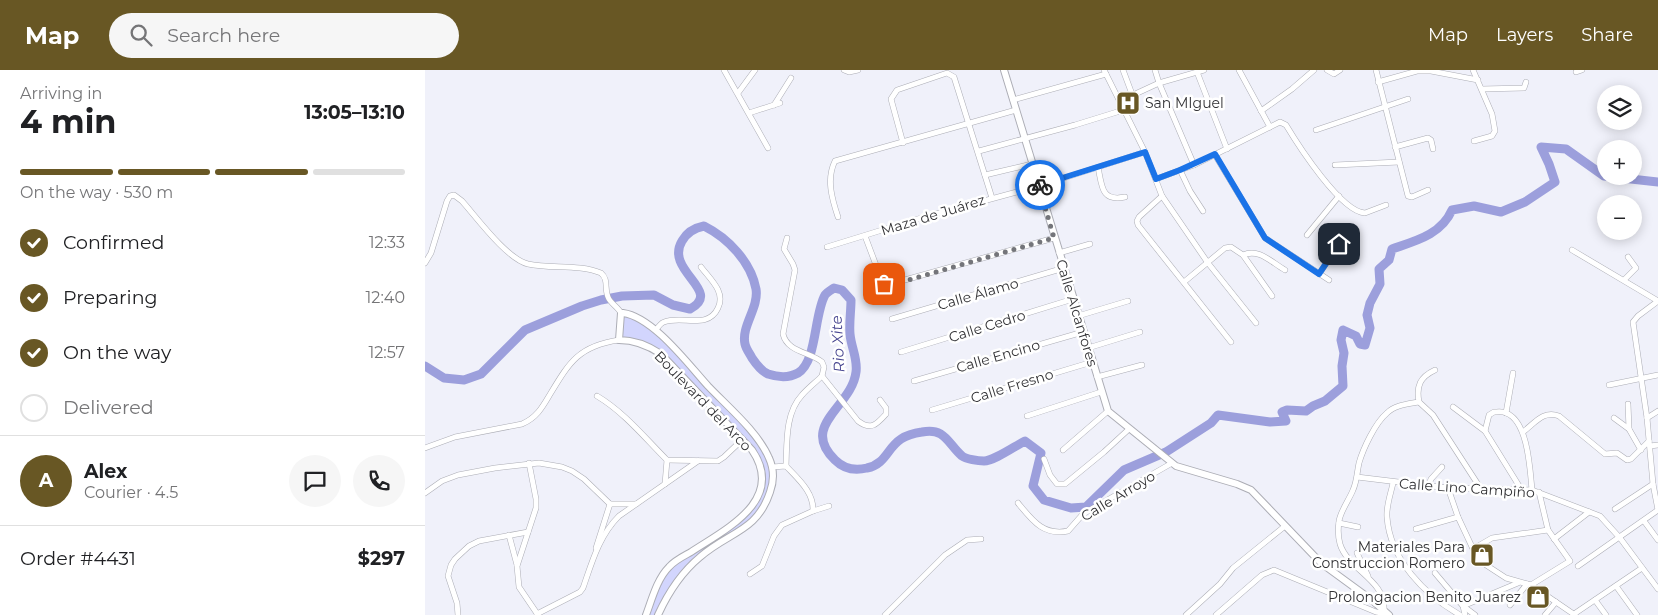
<!DOCTYPE html>
<meta charset="utf-8">
<style>
:root{--surface:#fff;--page:#f6f6f6;--text:#202124;--muted:#757577;--line:#e0e0e0;--accent:#685724}
body{margin:0;font-family:Montserrat,sans-serif;background:var(--page);color:var(--text);height:100vh;display:flex;flex-direction:column;font-size:19px;white-space:nowrap}
*{box-sizing:border-box;margin:0}
p{font-size:16px;color:var(--muted)}
.icon{flex:none;width:28px;height:28px;fill:none;stroke:currentColor;stroke-width:2;stroke-linecap:round;stroke-linejoin:round}
.map{position:relative;flex:1;overflow:hidden}
.drawer{display:flex;flex-direction:column;background:var(--surface);width:425px}
.drawer>*{flex:none}
.controls{position:absolute;left:1172px;top:15px;display:grid;gap:10px}
.controls a{display:grid;place-items:center;width:45px;height:45px;border-radius:50%;background:var(--surface);box-shadow:0 2px 12px #0003;font-size:25px}
.pin{position:absolute;display:grid;place-items:center;width:42px;height:42px;color:#fff;margin:-21px;border-radius:10px;box-shadow:0 2px 8px #0006}
.courier{position:absolute;display:grid;place-items:center;width:50px;height:50px;margin:-25px;border:4px solid #1a73e8;border-radius:50%;background:#fff;color:#222;box-shadow:0 1px 6px #0007}
.summary em{font-style:normal;font-weight:700}
.summary div{display:flex;flex-direction:column-reverse}
.summary{display:flex;align-items:center;justify-content:space-between;height:85px;padding:0 20px}
h1{font-size:32px;font-weight:700;line-height:38px}
.bar{display:grid;grid-template-columns:repeat(4,1fr);gap:8px 5px;align-content:center;height:60px;padding:0 20px}
.bar i{height:6px;border-radius:4px;background:var(--line)}
.bar .selected{background:var(--accent)}
.bar p{grid-column:span 4}
.line{display:flex;align-items:center;gap:12px;padding:0 20px;border-top:1px solid var(--line)}
.line div{flex:1}
.round{display:grid;place-items:center;flex:none;width:52px;height:52px;border-radius:26px;background:var(--page)}
ol{padding:0 20px;list-style:none}
li{display:flex;align-items:center;gap:15px;height:55px}
li p{margin-inline-start:auto}
li .icon{padding:5px;border-radius:50%;background:var(--accent);color:#fff;stroke-width:4}
li:last-child{color:var(--muted)}
li i{width:28px;height:28px;border:2px solid var(--line);border-radius:50%}
header{display:flex;align-items:center;gap:30px;box-sizing:border-box;height:70px;padding:0 25px;background:var(--accent);color:#fff}
header strong{font-size:24px}
nav{display:flex;gap:28px;margin-inline-start:auto;font-size:18px}
.search{width:350px;height:45px;background:var(--page);display:flex;align-items:center;gap:12px;box-sizing:border-box;padding:0 18px;border-radius:28px;color:var(--muted);font-size:19px}
main{display:flex;flex:1;min-height:0}
.map>svg:first-child{display:block}
.green{fill:#d2d5fd}
.lines{fill:none;stroke-linecap:round;stroke-linejoin:round}
.river{stroke:#9c9fdc;stroke-width:9}
.minor-casing{stroke:#acadb5;stroke-width:6}
.tertiary-casing{stroke:#acadb5;stroke-width:8}
.minor{stroke:#fff;stroke-width:5}
.tertiary{stroke:#fff;stroke-width:6}
.done{stroke:#74757a;stroke-width:5;stroke-dasharray:0 9}
.route{stroke:#1a73e8;stroke-width:6}
.labels{text-anchor:middle;stroke-width:5;stroke-linejoin:round;paint-order:stroke}
.poi-label{font-size:14px;fill:#323235;stroke:#fff;text-anchor:end}
.street-label{font-size:14px;fill:#323235;stroke:#fff}
.water-label{font-size:15px;font-style:italic;fill:#484690;stroke:#fff}
</style>
<header>
<strong>Map</strong>
<div class="search"><svg class="icon" aria-label="search" viewBox="0 0 24 24"><circle cx="10" cy="10" r="6"/><path d="M15 15l6 6"/></svg>Search here</div>
<nav><a>Map</a><a>Layers</a><a>Share</a></nav>
</header>
<main>
<section class="drawer">
<div class="summary"><div><h1>4 min</h1><p>Arriving in</p></div><em>13:05–13:10</em></div>
<div class="bar"><i class="selected"></i><i class="selected"></i><i class="selected"></i><i></i><p>On the way · 530 m</p></div>
<ol>
<li><svg class="icon" aria-label="check" viewBox="0 0 24 24"><path d="M5 12l5 5 9-10"/></svg>Confirmed<p>12:33</p></li>
<li><svg class="icon" aria-label="check" viewBox="0 0 24 24"><path d="M5 12l5 5 9-10"/></svg>Preparing<p>12:40</p></li>
<li><svg class="icon" aria-label="check" viewBox="0 0 24 24"><path d="M5 12l5 5 9-10"/></svg>On the way<p>12:57</p></li>
<li><i></i>Delivered</li>
</ol>
<div class="line" style="height:90px"><b class="round" style="background:var(--accent);color:#fff">A</b><div><b>Alex</b><p>Courier · 4.5</p></div><a class="round"><svg class="icon" aria-label="chat" viewBox="0 0 24 24"><path d="M4 5h16v11H9l-5 4z"/></svg></a><a class="round"><svg class="icon" aria-label="phone" viewBox="0 0 24 24"><path d="M5 4h4l2 5-3 2q2 4 5 5l2-3 5 2v4C11 20 4 13 5 4z"/></svg></a></div>
<div class="line" style="height:65px"><div>Order #4431</div><b>$297</b></div>
</section>
<div class="map">
<svg width="1233" height="545" viewBox="0 0 1233 545">
<rect width="100%" height="100%" fill="#f0f1fa"/>
<!-- green -->
<polygon class="green" points="196,243 231,260 340,380 348,407 336,444 266,495 233,545 221,545 240,502 316,448 336,418 332,387 236,284 194,270"/>
<g class="lines">
<!-- river -->
<path class="river" d="M0 296 19 308 39 310 56 304 100 260 157 236 176 230 197 226 229 225 248 235 265 239C299 221 239 201 257 171 262 162 269 158 279 156 303 168 326 192 331 219 334 238 316 256 320 274 321 279 325 284 327 288 331 294 336 301 343 304 352 307 364 308 373 303 392 292 389 244 400 225 402 222 406 220 409 218L417 220 426 230C426 241 424 253 425 264 426 277 433 289 431 302 427 337 374 355 410 390 419 399 430 401 442 398 461 394 462 378 476 369 482 365 490 363 497 362 520 357 523 374 537 386 541 389 553 391 559 391 569 391 590 376 600 371L616 383 608 416 619 430 646 438 661 437 699 400 741 382 786 353 793 345 845 352 861 351 857 342 862 340 881 341 888 336 900 331 918 316 917 296 919 283 916 270 918 260 931 266 935 274 940 275 945 258 942 245 945 233 955 214 954 199 964 190 967 179C990 171 1016 165 1027 140L1049 136 1076 142 1100 132 1130 112 1124 94 1116 77 1141 79 1179 106 1233 112"/>
<!-- minor casing -->
<g class="minor-casing">
<g id="minor">
<polyline points="299,0 343,78"/>
<polyline points="419,0 424,2 433,0"/>
<polyline points="679,0 720,82 737,126 783,193 831,253"/>
<polyline points="698,0 707,24"/>
<polyline points="730,0 734,13 769,95"/>
<polyline points="814,0 845,57"/>
<polyline points="902,0 909,4 915,0"/>
<polyline points="951,0 983,126 987,127 1003,120"/>
<polyline points="1048,0 1067,44 1070,61 1067,66 1049,71"/>
<polyline points="772,2 802,79"/>
<polyline points="1151,2 1157,0"/>
<polyline points="953,12 992,1 1006,1 1053,10"/>
<polyline points="1057,19 1099,18 1101,12"/>
<polyline points="313,23 330,0"/>
<polyline points="588,30 681,4"/>
<polyline points="695,31 734,13 779,0"/>
<polyline points="349,35 366,8"/>
<polyline points="836,41 867,19 889,0"/>
<polyline points="324,43 355,33"/>
<polyline points="891,60 983,29"/>
<polyline points="478,73 466,29 472,20 522,3 529,7 567,128"/>
<polyline points="970,77 1003,68 1006,70 1008,79"/>
<polyline points="554,81 650,55 692,42 699,38"/>
<polyline points="790,85 840,168 904,210"/>
<polyline points="910,95 974,92"/>
<path d="M673 97C677 116 676 132 700 127"/>
<polyline points="755,100 765,121 778,141"/>
<polyline points="560,105 607,94"/>
<path d="M731 109 769 95 855 52 861 55C873 75 916 142 940 143L961 135"/>
<polyline points="737,126 714,147 712,151 713,155 806,272"/>
<path d="M413 147C407 129 401 109 410 91L591 40"/>
<polyline points="882,165 914,126"/>
<polyline points="440,166 457,211 462,215 629,168"/>
<path d="M362 168 359 179 368 194 370 200 358 264C362 282 385 282 397 292L399 297 397 306 433 351C446 361 452 354 461 344V338L455 330"/>
<polyline points="402,177 496,148 614,116 720,82"/>
<polyline points="1147,180 1233,231"/>
<polyline points="634,183 665,174"/>
<path d="M818 185C834 178 846 192 860 200"/>
<path d="M0 193 6 183 22 131 25 126 29 125 37 131C52 148 82 189 103 194 127 199 153 194 176 203 184 210 179 218 183 227 185 233 193 237 196 243"/>
<polyline points="894,204 914,174"/>
<polyline points="1199,210 1211,198 1203,187"/>
<polyline points="759,212 800,178 806,177 818,185 847,226"/>
<polyline points="653,246 703,231"/>
<polyline points="467,249 639,198"/>
<path d="M231 260C233 257 236 253 239 252 257 245 283 260 293 238 301 222 285 209 276 197"/>
<polyline points="663,278 715,262"/>
<polyline points="476,282 648,229"/>
<polyline points="672,307 717,295"/>
<polyline points="489,311 658,262"/>
<polyline points="1184,315 1233,305"/>
<path d="M172 326C199 342 220 368 242 390L293 391 299 387 318 369"/>
<polyline points="994,332 1008,345 1056,419"/>
<polyline points="1203,334 1204,359"/>
<polyline points="1028,337 1060,361"/>
<polyline points="507,340 667,292"/>
<polyline points="1081,343 1088,303"/>
<polyline points="602,346 676,322"/>
<polyline points="1189,348 1204,359 1216,380"/>
<polyline points="1222,348 1233,341"/>
<path d="M1098 362C1110 353 1118 340 1134 346L1180 384 1192 383 1202 390 1206 389 1224 371"/>
<polyline points="1225,376 1233,375"/>
<path d="M0 378 30 367 97 354C111 348 117 338 124 326 144 293 153 276 194 270"/>
<polyline points="638,380 683,341"/>
<polyline points="619,389 625,405 632,414 640,414 679,382 704,359"/>
<polyline points="104,393 111,429 111,438 92,496 94,517 113,545"/>
<path d="M361 396C362 373 360 343 377 325 383 318 391 312 397 306"/>
<path d="M347 397 361 396C373 409 389 422 388 441"/>
<polyline points="932,407 1023,418 1107,420 1175,446 1195,468 1233,519"/>
<path d="M968 413C966 423 961 436 962 447 965 490 1000 525 1035 545"/>
<polyline points="240,414 242,390"/>
<polyline points="1003,417 1006,409 1017,397"/>
<polyline points="1023,418 1033,447 1048,479 1061,495 1081,508 1106,515 1150,545"/>
<path d="M1096 419 1060 361 1064 345 1069 342C1072 342 1078 341 1081 343 1103 351 1105 399 1107 420"/>
<polyline points="0,423 17,411 33,405 70,398 114,393 137,397 147,401 159,409 185,434 171,478"/>
<path d="M593 433C607 450 618 466 643 461L658 444 747 393"/>
<polyline points="185,434 211,434"/>
<polyline points="1190,439 1228,414"/>
<polyline points="1233,440 1228,414 1222,348 1208,252 1213,246 1233,231"/>
<polyline points="1219,451 1233,470"/>
<polyline points="914,453 933,457"/>
<polyline points="991,459 1033,447"/>
<polyline points="84,465 92,495"/>
<polyline points="1129,469 1164,442"/>
<polyline points="1048,479 1067,468 1123,460"/>
<polyline points="932,483 943,506"/>
<polyline points="1153,496 1233,440"/>
<polyline points="1010,503 1038,536 1050,545"/>
<polyline points="325,504 337,496 349,466 357,455 388,441 404,436"/>
<polyline points="1106,515 1145,491 1123,460 1114,422"/>
<polyline points="1191,516 1212,545"/>
<polyline points="1170,530 1181,545"/>
<polyline points="1085,535 1102,514"/>
<path d="M959 540C961 510 923 500 915 474 913 467 913 458 914 451 916 440 924 430 928 420 932 411 932 402 934 393 938 379 950 353 962 343 970 335 983 334 994 332 991 316 995 307 1010 300"/>
<path d="M112 544 155 522 158 518C167 492 174 466 194 446L273 391"/>
<polyline points="1149,544 1217,498"/>
<polyline points="33,545 32,533 23,506 26,495 30,489 44,476 54,471 103,462"/>
<polyline points="460,545 520,485 542,470 556,469"/>
<polyline points="761,545 795,514 808,498 860,456"/>
<polyline points="791,545 837,505 849,500 951,542 962,544"/>
<polyline points="1040,545 1038,536 1093,513"/>
<polyline points="1120,545 1131,532"/>
</g>
</g>
<!-- tertiary casing -->
<g class="tertiary-casing">
<g id="tertiary">
<polyline points="579,0 683,341 751,396 812,414 826,420 896,493 948,531 964,545"/>
<path d="M221 545C227 529 232 509 244 497 250 490 259 486 266 482 301 459 361 430 327 380L236 284C224 276 208 270 194 270L196 243H198C228 247 263 294 283 316 303 337 333 362 344 388 349 399 349 411 345 422 332 462 303 462 275 487 257 502 243 523 233 545"/>
</g>
</g>
<!-- minor -->
<use href="#minor" class="minor"/>
<!-- tertiary -->
<use href="#tertiary" class="tertiary"/>
</g>
<g class="lines">
<!-- done -->
<polyline class="done" points="459,214 462,215 470,214 629,168 614,116 615,115"/>
<!-- route -->
<polyline class="route" points="615,115 720,82 731,109 755,100 790,84 840,168 894,204 914,174"/>
</g>
<!-- icons -->
<defs>
<g id="hospital-square" transform="scale(1.25)"><rect x="-9" y="-9" width="18" height="18" rx="4" fill="#685724" stroke="#fff"/><path d="M-5-5h3v3.5h4V-5h3V5h-3V1.5h-4V5h-3Z" fill="#fff"/></g>
<g id="shop-square" transform="scale(1.25)"><rect x="-9" y="-9" width="18" height="18" rx="4" fill="#685724" stroke="#fff"/><path d="M-5-2.5h2.3a2.7 3.5 0 0 1 5.4 0H5L5.5 6h-11ZM-1.5-2.5h3a1.5 2.3 0 0 0-3 0Z" fill="#fff"/></g>
</defs>
<g fill-rule="evenodd">
<use href="#hospital-square" x="703" y="33"/>
<use href="#shop-square" x="1057" y="485"/>
<use href="#shop-square" x="1113" y="527"/>
</g>
<g class="labels">
<!-- poi labels -->
<g class="poi-label">
<text x="720" y="38" text-anchor="start">San MIguel</text>
<text x="1040" y="482">Materiales Para<tspan x="1040" dy="16">Construccion Romero</tspan></text>
<text x="1096" y="532">Prolongacion Benito Juarez</text>
</g>
<!-- street labels -->
<g class="street-label">
<text transform="translate(508 145) rotate(-17)" y="5">Maza de Juárez</text>
<text transform="translate(553 224) rotate(-16)" y="5">Calle Álamo</text>
<text transform="translate(652 243) rotate(73)" y="5">Calle Alcanfores</text>
<text transform="translate(562 256) rotate(-17)" y="5">Calle Cedro</text>
<text transform="translate(573 286) rotate(-16)" y="5">Calle Encino</text>
<text transform="translate(587 316) rotate(-17)" y="5">Calle Fresno</text>
<text transform="translate(278 331) rotate(46)" y="5">Boulevard del Arco</text>
<text transform="translate(1042 418) rotate(4)" y="5">Calle Lino Campiño</text>
<text transform="translate(693 426) rotate(-31)" y="5">Calle Arroyo</text>
</g>
<!-- water labels -->
<g class="water-label">
<text transform="translate(413 274) rotate(-93)" y="5">Rio Xite</text>
</g>
</g>
</svg>
<div class="controls">
<a><svg class="icon" aria-label="layers" viewBox="0 0 24 24"><path d="M12 4l9 5-9 5-9-5zM3 14l9 5 9-5"/></svg></a>
<a>+</a>
<a>−</a>
</div>
<div class="pin" style="left:459px;top:214px;background:#ea580c"><svg class="icon" aria-label="bag" viewBox="0 0 24 24"><path d="M5 8h14l-1 12H6zM9 8a3 3 0 0 1 6 0"/></svg></div>
<div class="pin" style="left:914px;top:174px;background:#1f2937"><svg class="icon" aria-label="home" viewBox="0 0 24 24"><path d="M3 11l9-7 9 7M6 9v11h12V9"/></svg></div>
<div class="courier" style="left:615px;top:115px"><svg class="icon" aria-label="bike" viewBox="0 0 24 24"><circle cx="6" cy="16" r="4"/><circle cx="18" cy="16" r="4"/><path d="M6 16l4-8h5l3 8M10 8l3 8H6M13 5h3"/></svg></div>
</div>
</main>
